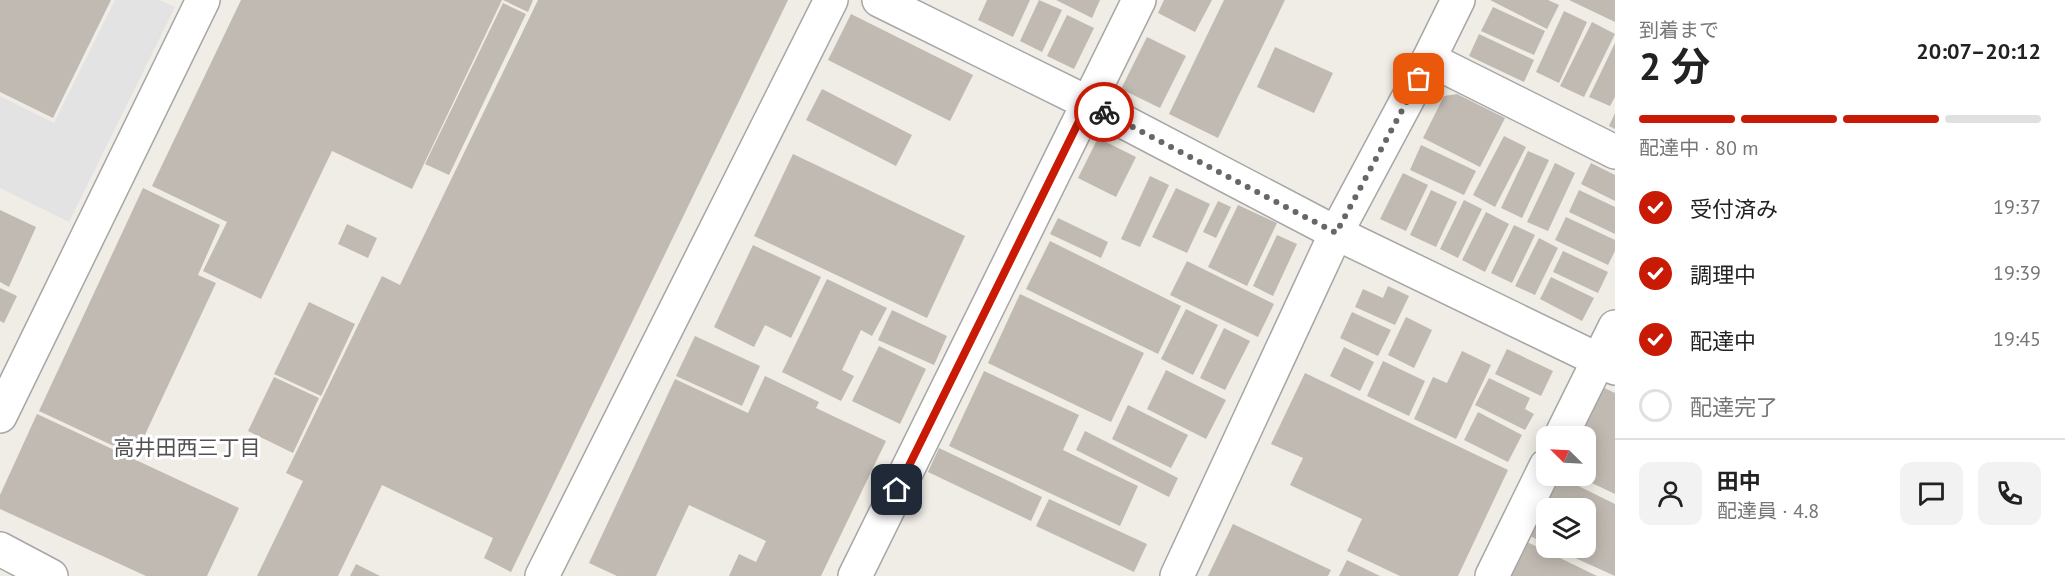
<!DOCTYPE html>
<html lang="ja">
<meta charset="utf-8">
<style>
:root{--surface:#fff;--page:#f2f2f2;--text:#222;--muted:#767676;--line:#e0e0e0;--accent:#c91a05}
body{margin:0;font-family:"PT Sans","Noto Sans JP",sans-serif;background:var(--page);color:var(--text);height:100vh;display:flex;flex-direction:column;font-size:22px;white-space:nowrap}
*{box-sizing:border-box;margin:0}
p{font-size:20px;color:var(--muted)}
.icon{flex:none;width:33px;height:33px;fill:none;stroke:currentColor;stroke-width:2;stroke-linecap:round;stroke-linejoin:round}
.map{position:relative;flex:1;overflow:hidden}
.sheet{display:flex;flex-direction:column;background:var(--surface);width:450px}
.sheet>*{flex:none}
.needle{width:39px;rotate:294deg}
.buttons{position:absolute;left:1536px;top:426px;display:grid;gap:12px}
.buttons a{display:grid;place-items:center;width:60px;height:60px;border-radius:12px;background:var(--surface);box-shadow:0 3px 15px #0003;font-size:30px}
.pin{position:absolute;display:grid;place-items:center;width:51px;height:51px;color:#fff;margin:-26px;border-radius:12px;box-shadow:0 3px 9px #0006}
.courier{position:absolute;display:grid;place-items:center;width:60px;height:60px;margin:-30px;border:4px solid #c91a05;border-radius:50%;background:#fff;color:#222;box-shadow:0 2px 8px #0007}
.overview em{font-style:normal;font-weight:700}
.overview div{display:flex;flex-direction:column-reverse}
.overview{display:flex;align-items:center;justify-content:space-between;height:102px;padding:0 24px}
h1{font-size:39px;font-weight:700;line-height:45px}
.bar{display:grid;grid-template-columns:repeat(4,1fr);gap:9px 6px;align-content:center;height:72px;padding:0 24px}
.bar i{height:8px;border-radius:4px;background:var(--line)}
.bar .selected{background:var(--accent)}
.bar p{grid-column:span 4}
.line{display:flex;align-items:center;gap:15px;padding:0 24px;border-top:2px solid var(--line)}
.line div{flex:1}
.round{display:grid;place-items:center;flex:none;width:63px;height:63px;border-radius:12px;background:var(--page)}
ol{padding:0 24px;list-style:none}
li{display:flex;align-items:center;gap:18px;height:66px}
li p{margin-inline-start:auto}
li .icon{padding:6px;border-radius:50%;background:var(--accent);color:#fff;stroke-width:4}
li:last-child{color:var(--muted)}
li i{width:33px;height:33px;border:3px solid var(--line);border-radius:50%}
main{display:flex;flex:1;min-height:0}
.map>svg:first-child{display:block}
.parking{fill:#e3e3e3}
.building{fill:#c0bab2}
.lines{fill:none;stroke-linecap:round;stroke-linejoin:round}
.minor-casing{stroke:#a6a6a6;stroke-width:36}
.minor{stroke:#fff;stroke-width:33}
.done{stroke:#686765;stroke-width:6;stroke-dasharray:0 10.8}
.route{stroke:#c91a05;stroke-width:8}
.labels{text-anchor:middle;stroke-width:6;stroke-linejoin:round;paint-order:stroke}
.neighbourhood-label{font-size:21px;fill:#525252;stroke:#fff}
</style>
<main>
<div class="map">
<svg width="1615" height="576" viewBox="0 0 1615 576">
<rect width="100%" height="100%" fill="#f0ede6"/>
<!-- parking -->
<polygon class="parking" points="115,0 160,0 175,7 69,222 0,188 0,96 54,123"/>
<!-- building -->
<g class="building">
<polygon points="0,0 111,0 53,118 0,92"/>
<polygon points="241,0 502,0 412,189 332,151 261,299 203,271 227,222 152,186"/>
<polygon points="503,0 533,0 528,12"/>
<polygon points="538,0 788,0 511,572 484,558 493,538 382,485 338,576 257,576 303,481 286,473 382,276 400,285"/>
<polygon points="987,0 1030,0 1013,37 978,20"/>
<polygon points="1039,0 1062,10 1042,52 1020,41"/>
<polygon points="1056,0 1100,0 1092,18"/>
<polygon points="1164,0 1212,0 1195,32 1158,13"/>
<polygon points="1224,0 1285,0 1218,138 1169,114"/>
<polygon points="1490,0 1548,0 1559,5 1547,29"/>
<polygon points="1569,0 1615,0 1615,22"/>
<polygon points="503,3 526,14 449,175 425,164"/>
<polygon points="1493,7 1545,31 1534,55 1481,31"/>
<polygon points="1564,11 1587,22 1559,83 1536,72"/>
<polygon points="851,14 973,75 950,121 828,60"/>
<polygon points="1067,15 1094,28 1074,69 1047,56"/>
<polygon points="1592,22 1615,34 1584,97 1560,86"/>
<polygon points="1479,34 1534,60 1524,82 1469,56"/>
<polygon points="1147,37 1186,56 1160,108 1121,89"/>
<polygon points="1615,43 1615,97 1610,106 1589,97"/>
<polygon points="1275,47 1333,73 1314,113 1257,87"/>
<polygon points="822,89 912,135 896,166 806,120"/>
<polygon points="1457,94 1505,118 1480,167 1423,138 1444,96"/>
<polygon points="1615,113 1615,129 1609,126"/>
<polygon points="1504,136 1526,147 1495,207 1473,195"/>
<polygon points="1098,138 1136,157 1116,197 1078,178"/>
<polygon points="1421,145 1476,171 1464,195 1410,170"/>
<polygon points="1528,151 1549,160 1522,218 1501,208"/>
<polygon points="793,154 965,236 927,318 754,236"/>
<polygon points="1555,163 1575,173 1548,231 1527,222"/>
<polygon points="1591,163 1615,175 1615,201 1581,184"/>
<polygon points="1403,173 1428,185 1406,231 1380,219"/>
<polygon points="1150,176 1169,185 1140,247 1121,239"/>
<polygon points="143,188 220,225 198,275 216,283 135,456 39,411"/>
<polygon points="1176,188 1210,204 1187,253 1152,237"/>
<polygon points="1431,190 1457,202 1436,247 1410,235"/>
<polygon points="1579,190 1615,207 1615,234 1569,212"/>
<polygon points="1464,200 1482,209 1458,258 1440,249"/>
<polygon points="1218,201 1231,207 1216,238 1203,232"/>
<polygon points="1238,205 1277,223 1247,286 1208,267"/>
<polygon points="0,210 36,227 9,287 0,282"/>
<polygon points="1486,212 1509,224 1485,272 1462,260"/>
<polygon points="1566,217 1615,240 1615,251 1608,265 1555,240"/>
<polygon points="1058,218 1108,242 1101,258 1050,234"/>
<polygon points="347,224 377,238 368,258 338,244"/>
<polygon points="1514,225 1535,235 1512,283 1491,273"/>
<polygon points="1277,235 1297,244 1273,296 1253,286"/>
<polygon points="1539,238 1558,248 1535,295 1515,286"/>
<polygon points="1050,241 1181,306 1158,354 1026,289"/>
<polygon points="753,245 821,277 791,338 765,325 754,347 714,327"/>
<polygon points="1563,251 1608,272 1598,293 1553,272"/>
<polygon points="1187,261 1274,304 1258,337 1170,295"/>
<polygon points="1551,277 1594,298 1582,321 1540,299"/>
<polygon points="827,279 887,308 872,336 861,330 842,370 854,376 841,401 782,372"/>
<polygon points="1388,286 1409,296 1395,325 1355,307 1363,289 1383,298"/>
<polygon points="0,288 17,296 4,323 0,321"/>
<polygon points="1020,294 1144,353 1111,422 988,363"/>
<polygon points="309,302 355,324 321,396 274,374"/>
<polygon points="1186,309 1218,325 1193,375 1161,359"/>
<polygon points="892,310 947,336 934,365 878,340"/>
<polygon points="1352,312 1391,330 1378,356 1340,338"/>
<polygon points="1406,317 1432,330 1414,368 1388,355"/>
<polygon points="1224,328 1250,341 1225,390 1200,378"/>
<polygon points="695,336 760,366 742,406 676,376"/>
<polygon points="879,346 926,369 900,424 852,401"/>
<polygon points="1344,347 1374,362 1360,391 1330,376"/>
<polygon points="1507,349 1553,371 1541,396 1495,374"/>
<polygon points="1462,351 1491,365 1456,439 1414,419 1433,377 1447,383"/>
<polygon points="1383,361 1425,381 1409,416 1367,396"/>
<polygon points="1166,370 1226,400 1206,439 1147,409"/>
<polygon points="984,371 1079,415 1063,450 1138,486 1120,526 949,446"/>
<polygon points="1305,373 1508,470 1458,576 1400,576 1347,551 1362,519 1290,485 1303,458 1271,444"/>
<polygon points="765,376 819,402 816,408 886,441 821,576 729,576 739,554 756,562 766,541 689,505 656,576 617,576 589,563 675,379 748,413"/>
<polygon points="274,377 319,398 293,453 248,431"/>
<polygon points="1489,378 1530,398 1525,409 1534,414 1525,430 1475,405"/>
<polygon points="1596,384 1615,393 1615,494 1577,476 1586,476 1586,436 1570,436"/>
<polygon points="1128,405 1188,435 1171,468 1112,439"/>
<polygon points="1478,412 1522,435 1508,462 1464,440"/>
<polygon points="37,414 239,508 207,576 146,576 0,509 0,495"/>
<polygon points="1085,431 1178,478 1169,497 1076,450"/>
<polygon points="939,448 1042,497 1031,521 928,472"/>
<polygon points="1560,477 1615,504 1615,576 1553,548 1586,548 1586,508 1546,508 1546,544 1530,536"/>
<polygon points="1049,499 1147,544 1134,572 1036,526"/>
<polygon points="1233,524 1331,570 1328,576 1208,576"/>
<polygon points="1525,541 1597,576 1508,576"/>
<polygon points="1347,560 1380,576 1339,576"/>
<polygon points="356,564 380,576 350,576"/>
</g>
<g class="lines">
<!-- minor casing -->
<g class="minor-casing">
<g id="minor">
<polyline points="879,0 1088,103 1336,233 1615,368"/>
<polyline points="1429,59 1615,152"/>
<polyline points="0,416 203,0"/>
<polyline points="1561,436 1615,327"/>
<polyline points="0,549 51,576"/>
<polyline points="542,576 831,0"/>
<polyline points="855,576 1139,0"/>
<polyline points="1177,576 1336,233 1429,59 1458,0"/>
<polyline points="1492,576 1546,466"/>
</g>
</g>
<!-- minor -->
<use href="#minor" class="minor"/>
</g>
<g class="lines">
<!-- done -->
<polyline class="done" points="1104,112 1336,233 1419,79"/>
<!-- route -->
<polyline class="route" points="897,490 1088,103 1104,112"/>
</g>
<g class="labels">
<!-- neighbourhood labels -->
<g class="neighbourhood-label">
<text x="187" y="455">高井田西三丁目</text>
</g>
</g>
</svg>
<div class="buttons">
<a><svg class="needle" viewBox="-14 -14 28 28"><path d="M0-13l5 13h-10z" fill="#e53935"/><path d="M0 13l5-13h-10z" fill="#767676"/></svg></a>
<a><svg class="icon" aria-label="layers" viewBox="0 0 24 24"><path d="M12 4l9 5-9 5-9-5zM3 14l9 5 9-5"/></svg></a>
</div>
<div class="pin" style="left:1419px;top:79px;background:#ea580c"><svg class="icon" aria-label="bag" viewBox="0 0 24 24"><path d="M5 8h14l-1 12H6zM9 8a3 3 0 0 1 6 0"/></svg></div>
<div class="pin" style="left:897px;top:490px;background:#1f2937"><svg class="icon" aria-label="home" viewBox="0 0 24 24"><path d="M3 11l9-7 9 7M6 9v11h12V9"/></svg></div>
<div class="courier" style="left:1104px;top:112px"><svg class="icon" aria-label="bike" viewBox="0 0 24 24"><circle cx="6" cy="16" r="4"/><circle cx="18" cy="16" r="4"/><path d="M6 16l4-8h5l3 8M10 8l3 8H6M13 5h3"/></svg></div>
</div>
<section class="sheet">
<div class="overview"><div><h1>2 分</h1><p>到着まで</p></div><em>20:07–20:12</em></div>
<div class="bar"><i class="selected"></i><i class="selected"></i><i class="selected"></i><i></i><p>配達中 · 80 m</p></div>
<ol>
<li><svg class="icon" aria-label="check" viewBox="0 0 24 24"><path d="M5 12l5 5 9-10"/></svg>受付済み<p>19:37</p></li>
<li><svg class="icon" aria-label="check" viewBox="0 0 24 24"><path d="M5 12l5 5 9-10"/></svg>調理中<p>19:39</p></li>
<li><svg class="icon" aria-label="check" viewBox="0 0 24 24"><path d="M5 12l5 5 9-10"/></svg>配達中<p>19:45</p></li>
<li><i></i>配達完了</li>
</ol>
<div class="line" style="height:108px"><a class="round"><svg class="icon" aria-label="person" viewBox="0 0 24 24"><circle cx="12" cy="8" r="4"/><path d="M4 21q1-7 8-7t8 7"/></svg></a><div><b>田中</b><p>配達員 · 4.8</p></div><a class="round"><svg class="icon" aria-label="chat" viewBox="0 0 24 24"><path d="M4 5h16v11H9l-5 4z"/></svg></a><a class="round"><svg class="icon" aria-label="phone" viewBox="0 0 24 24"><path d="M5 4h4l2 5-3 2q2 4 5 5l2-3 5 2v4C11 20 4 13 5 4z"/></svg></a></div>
</section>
</main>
